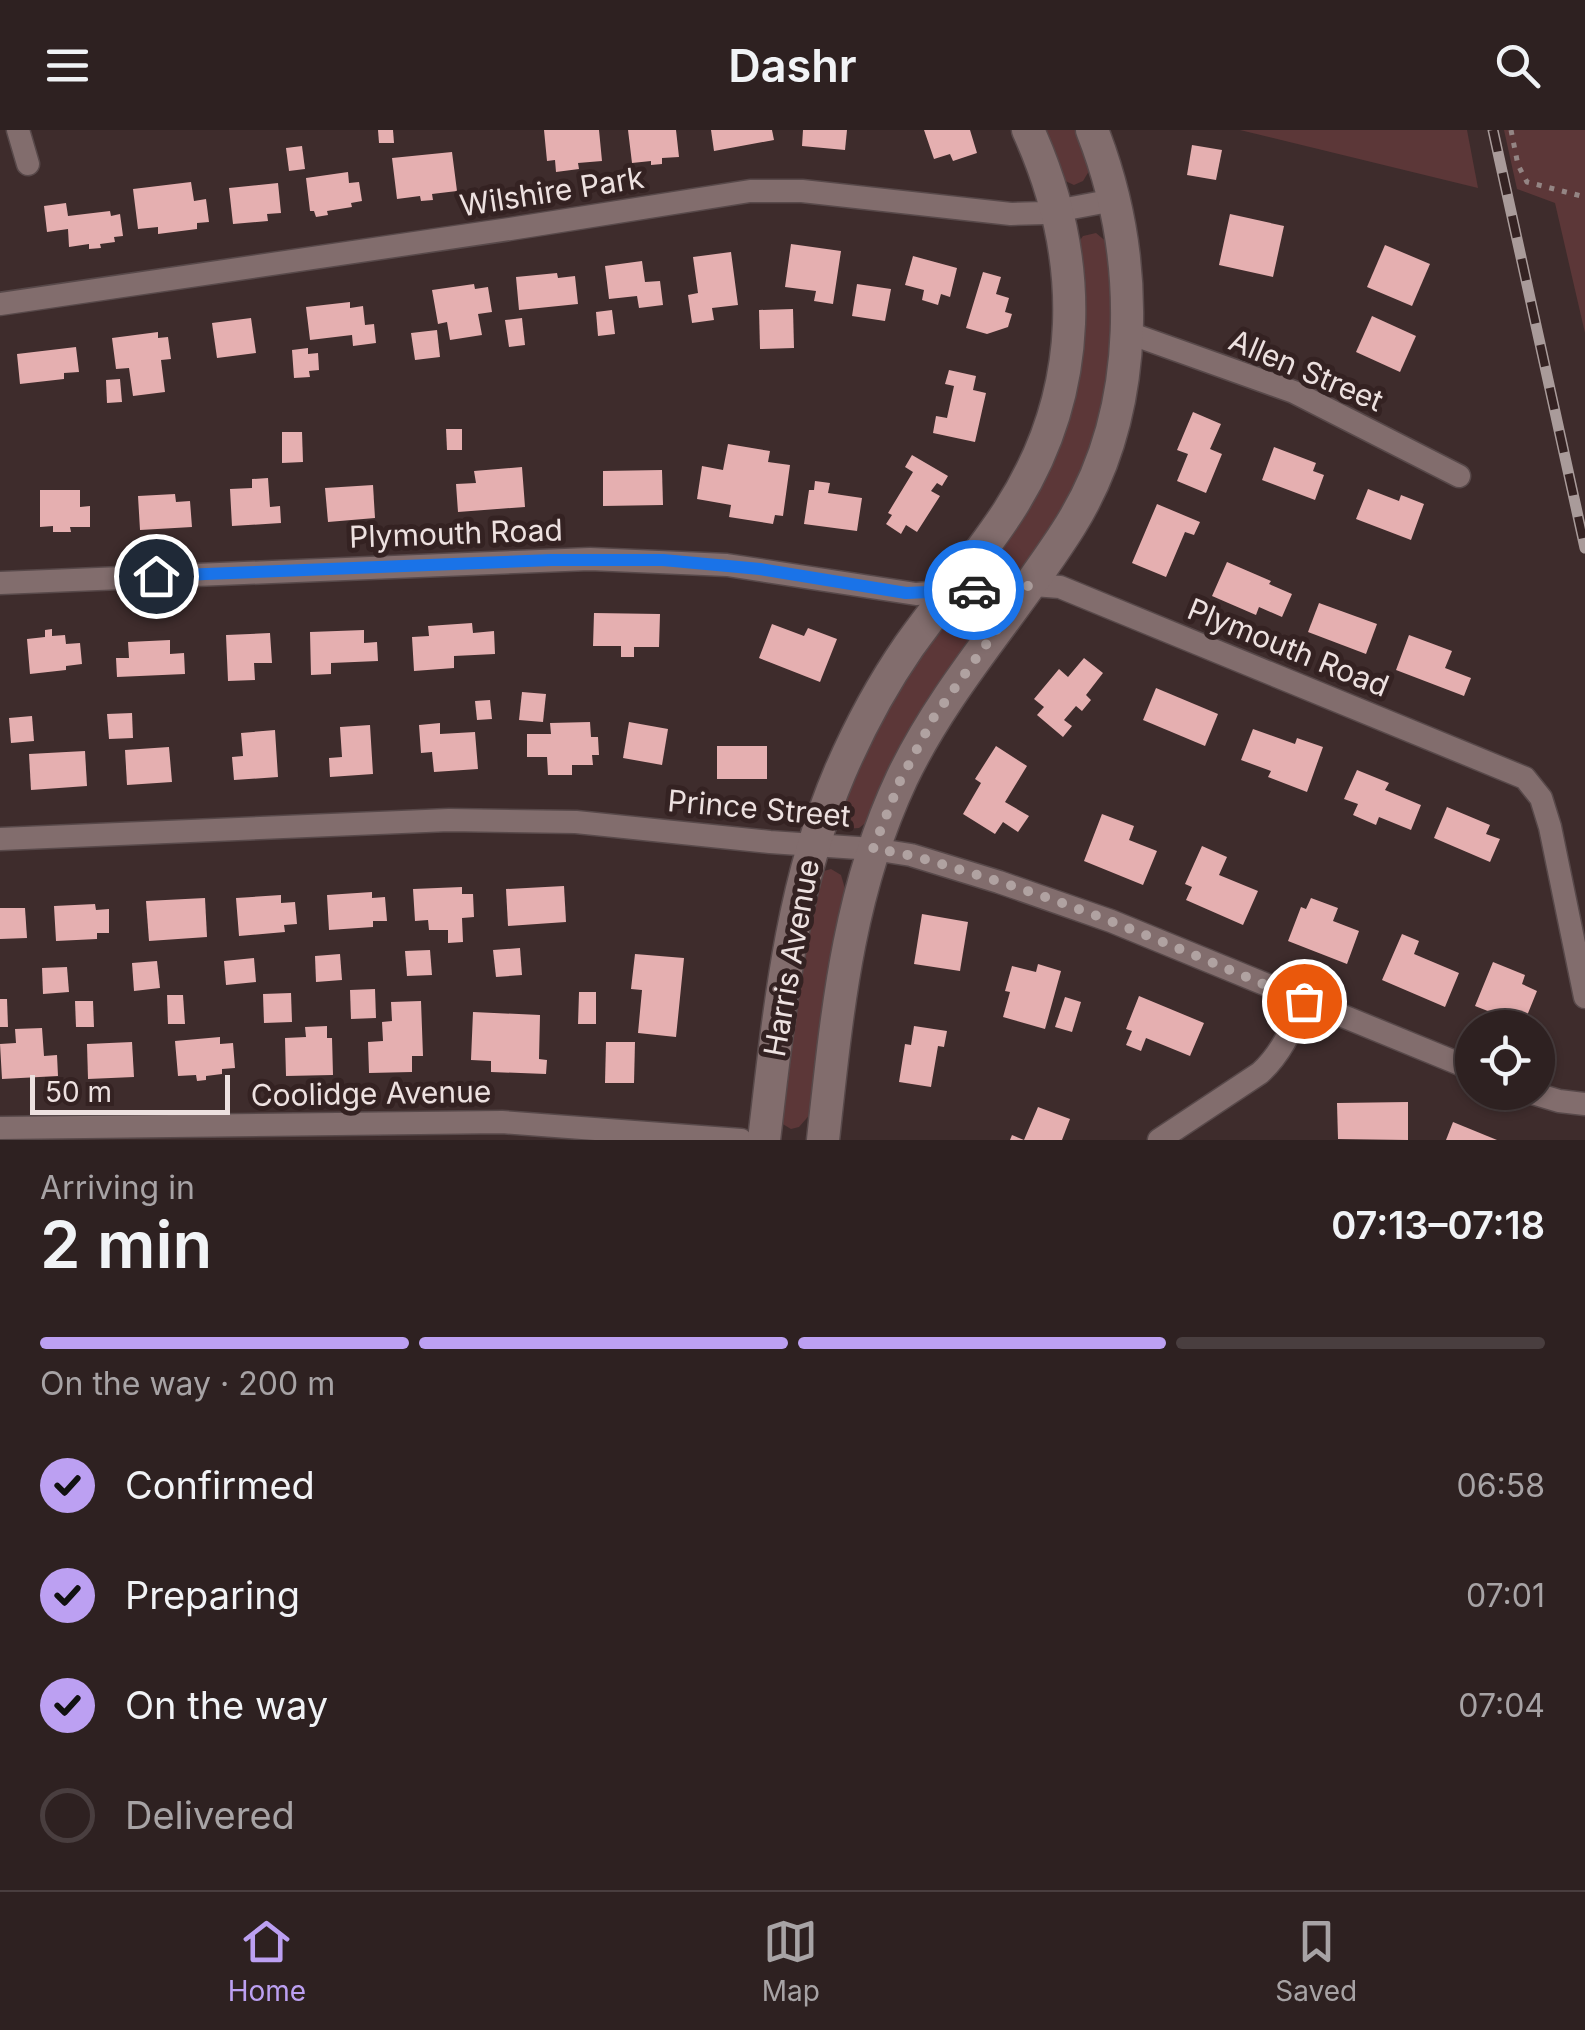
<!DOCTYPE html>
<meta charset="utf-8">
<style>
:root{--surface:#2e2121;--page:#3a2e2e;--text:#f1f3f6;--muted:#a7a3a5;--line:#493e3f;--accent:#bca0f2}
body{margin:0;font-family:Inter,sans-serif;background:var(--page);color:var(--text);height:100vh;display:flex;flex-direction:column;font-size:38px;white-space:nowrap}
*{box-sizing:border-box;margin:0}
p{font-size:32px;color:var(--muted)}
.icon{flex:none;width:55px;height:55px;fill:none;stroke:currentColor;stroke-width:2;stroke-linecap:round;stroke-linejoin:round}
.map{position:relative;height:1010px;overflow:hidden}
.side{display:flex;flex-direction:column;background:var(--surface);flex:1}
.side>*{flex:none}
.tools{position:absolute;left:1455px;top:880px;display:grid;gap:20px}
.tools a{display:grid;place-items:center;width:100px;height:100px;border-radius:50%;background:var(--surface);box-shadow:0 2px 8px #0004,0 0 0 2px var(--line);font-size:50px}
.scale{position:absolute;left:30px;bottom:25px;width:200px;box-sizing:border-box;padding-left:10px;border:5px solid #ede1e0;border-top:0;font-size:28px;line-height:35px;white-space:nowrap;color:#ede1e0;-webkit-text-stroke:8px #342222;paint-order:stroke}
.pin{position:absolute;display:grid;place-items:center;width:85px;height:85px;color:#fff;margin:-42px;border:5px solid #fff;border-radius:50%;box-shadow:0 2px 10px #0007}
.courier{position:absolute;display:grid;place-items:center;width:100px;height:100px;margin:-50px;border:8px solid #1a73e8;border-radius:50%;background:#fff;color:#222;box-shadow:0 2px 12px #0007}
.head em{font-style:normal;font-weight:600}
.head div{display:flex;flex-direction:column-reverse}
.head{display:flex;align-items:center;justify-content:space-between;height:170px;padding:0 40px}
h1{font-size:65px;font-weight:600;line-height:75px}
.bar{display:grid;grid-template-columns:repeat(4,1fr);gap:15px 10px;align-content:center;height:120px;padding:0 40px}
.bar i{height:12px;border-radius:8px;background:var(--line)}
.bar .active{background:var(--accent)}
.bar p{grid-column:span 4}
ol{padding:0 40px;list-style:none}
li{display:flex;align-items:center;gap:30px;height:110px}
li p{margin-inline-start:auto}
li .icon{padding:10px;border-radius:50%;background:var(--accent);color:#111;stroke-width:4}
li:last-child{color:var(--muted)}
li i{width:55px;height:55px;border:5px solid var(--line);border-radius:50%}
header{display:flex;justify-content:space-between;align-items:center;height:130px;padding:0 40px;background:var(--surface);font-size:45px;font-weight:600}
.tabs{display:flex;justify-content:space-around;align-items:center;height:140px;border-top:2px solid var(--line);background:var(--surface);font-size:28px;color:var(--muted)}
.tabs a{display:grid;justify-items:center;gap:5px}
.tabs .active{color:var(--accent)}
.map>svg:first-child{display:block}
.green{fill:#5c3738}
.building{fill:#e5afb0}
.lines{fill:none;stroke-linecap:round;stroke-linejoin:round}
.street-casing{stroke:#58494a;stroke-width:25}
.secondary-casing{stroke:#58494a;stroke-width:35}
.path{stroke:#948584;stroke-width:5;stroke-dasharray:5 8;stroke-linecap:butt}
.street{stroke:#826d6d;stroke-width:22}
.secondary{stroke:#826d6d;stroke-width:32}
.rail-casing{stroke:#a99b9a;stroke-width:11}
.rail{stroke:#342222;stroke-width:8;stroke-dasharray:22;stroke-linecap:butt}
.done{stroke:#b0a2a1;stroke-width:10;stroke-dasharray:0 18}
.route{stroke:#1a73e8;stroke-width:12}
.labels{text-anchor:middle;stroke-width:10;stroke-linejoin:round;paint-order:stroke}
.street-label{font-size:30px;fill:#ede1e0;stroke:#342222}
</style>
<header><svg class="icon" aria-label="menu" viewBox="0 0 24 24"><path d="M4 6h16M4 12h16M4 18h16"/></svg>Dashr<svg class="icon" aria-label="search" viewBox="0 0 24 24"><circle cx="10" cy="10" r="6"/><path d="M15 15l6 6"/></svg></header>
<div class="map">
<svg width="1585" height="1010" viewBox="0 0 1585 1010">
<rect width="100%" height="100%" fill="#3e2c2c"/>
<!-- green -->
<g class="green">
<polygon points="1041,0 1080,0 1089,41 1083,51 1074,55 1061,49"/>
<polygon points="1240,0 1467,0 1478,58"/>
<polygon points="1504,0 1585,0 1585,203 1555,73 1517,59"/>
<polygon points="1096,103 1108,113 1115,190 1100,290 1075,359 1021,444 1009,447 997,437 996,427 1026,381 1078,113 1083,106"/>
<polygon points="962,473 969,474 980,481 982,496 868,691 859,698 843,699 838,692 868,613 916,530"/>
<polygon points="831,739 841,745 846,762 813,981 799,997 791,999 781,993 796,852 819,747 824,741"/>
</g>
<!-- building -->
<g class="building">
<polygon points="378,0 393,0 394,13 379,13"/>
<polygon points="544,0 599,0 602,31 578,33 579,39 556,42 555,30 547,31"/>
<polygon points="628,0 676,0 679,27 662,28 662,34 651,35 651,31 632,33"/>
<polygon points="711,0 772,0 774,10 714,21"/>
<polygon points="803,0 847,0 845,20 802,16"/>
<polygon points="924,0 970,0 977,23 953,31 950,24 934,29"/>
<polygon points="1192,15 1222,20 1216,50 1187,45"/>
<polygon points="302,16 305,39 289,41 286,18"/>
<polygon points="452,22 457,61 432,64 433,70 421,71 420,66 397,69 392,28"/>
<polygon points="348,42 349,53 359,52 362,71 351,73 352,77 327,81 328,85 316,87 314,81 310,81 306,48"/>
<polygon points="191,52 194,71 206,69 209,92 197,93 197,99 158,104 158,97 138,99 133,59"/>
<polygon points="278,53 281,83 267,84 268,91 233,94 229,58"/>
<polygon points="66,73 68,86 110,81 111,86 120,84 123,106 114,107 115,112 100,114 101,118 89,119 89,114 69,117 68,99 47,102 44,76"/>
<polygon points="1230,84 1284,96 1273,147 1219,135"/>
<polygon points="791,114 841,121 833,174 814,171 816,161 785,157"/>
<polygon points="1385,115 1430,134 1412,176 1367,157"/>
<polygon points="731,122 738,175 712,178 714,190 692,193 688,165 698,163 693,127"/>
<polygon points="913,126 957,138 950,167 941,164 938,175 922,170 924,160 905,155"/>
<polygon points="642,131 645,152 660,151 663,175 639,178 637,166 609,169 605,136"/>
<polygon points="983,142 1001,147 996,164 1009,168 1005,182 1012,184 1008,197 987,204 966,198"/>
<polygon points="557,143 558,148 575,146 578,174 519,180 516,147"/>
<polygon points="474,154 475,159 488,157 492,182 478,184 482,205 450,210 447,192 438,194 432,160"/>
<polygon points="857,154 891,159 885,191 852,186"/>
<polygon points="350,172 350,178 363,176 365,195 374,194 376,213 353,216 352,205 310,210 306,177"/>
<polygon points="793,179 794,218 760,219 759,180"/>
<polygon points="612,180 615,204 598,206 596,182"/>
<polygon points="1372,186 1416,206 1400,242 1356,222"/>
<polygon points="251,188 256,223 217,228 212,193"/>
<polygon points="522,188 525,215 509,217 505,190"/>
<polygon points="437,200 440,227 415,230 411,203"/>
<polygon points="158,202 158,208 168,207 171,229 161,230 165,262 133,266 129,238 116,239 112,208"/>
<polygon points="76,217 79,242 64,243 64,249 20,254 17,224"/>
<polygon points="308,218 308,224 318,223 319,240 309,241 310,247 294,248 292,220"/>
<polygon points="949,240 976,246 973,260 986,263 975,312 933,303 936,286 947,288 954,256 945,254"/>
<polygon points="120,249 122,272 107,273 106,250"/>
<polygon points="1193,282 1221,294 1210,319 1222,324 1206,363 1177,351 1188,324 1177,320"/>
<polygon points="446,299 462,299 462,320 447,320"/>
<polygon points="282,302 302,302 303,332 282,333"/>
<polygon points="728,314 770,321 768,332 790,335 783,386 775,385 773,394 729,387 731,375 697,369 702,336 723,340"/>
<polygon points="1274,317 1316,333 1313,341 1324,345 1315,370 1262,350"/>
<polygon points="912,325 948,346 942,356 937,353 931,361 940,366 917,402 906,395 901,404 886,394 892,385 888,383 913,342 905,337"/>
<polygon points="522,337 525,377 458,382 456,354 476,353 474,341"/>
<polygon points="662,340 663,375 603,376 603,341"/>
<polygon points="268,348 270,377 280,376 281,393 232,396 230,359 252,358 252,349"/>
<polygon points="815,351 830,353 828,363 862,368 857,401 804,394 809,360 814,360"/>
<polygon points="373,355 375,388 328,392 325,358"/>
<polygon points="1368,359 1399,371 1401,365 1424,374 1411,410 1356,389"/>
<polygon points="40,360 80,360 80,377 90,376 90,397 70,397 71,402 53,402 53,396 40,397"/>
<polygon points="175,364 176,372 190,371 192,397 140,400 138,366"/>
<polygon points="1157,374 1200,392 1194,405 1185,402 1166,447 1132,433"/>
<polygon points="1227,432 1271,451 1269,454 1292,464 1282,487 1259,477 1256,485 1212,466"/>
<polygon points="1319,473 1377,494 1366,524 1308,502"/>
<polygon points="594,483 660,484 659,517 634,517 634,527 621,527 621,516 593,516"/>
<polygon points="472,493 473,503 494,501 495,524 454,526 454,538 414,541 412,507 429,506 428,496"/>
<polygon points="772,494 804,506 808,498 837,509 820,552 759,528"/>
<polygon points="52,499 52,506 65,505 66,514 80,513 82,534 66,536 66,540 30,544 27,509 45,507 45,500"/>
<polygon points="364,500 364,513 377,512 378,531 331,533 331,544 311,545 310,502"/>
<polygon points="270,503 272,533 254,533 255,550 228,551 226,505"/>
<polygon points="1409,505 1452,521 1445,538 1471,548 1464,566 1396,540"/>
<polygon points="170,510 170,524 184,523 185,544 117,547 116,528 129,528 128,512"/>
<polygon points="1084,528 1103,543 1086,565 1091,570 1082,581 1076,576 1064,590 1072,596 1063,607 1037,585 1044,577 1034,569 1059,539 1068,547"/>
<polygon points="1156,558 1218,584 1205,616 1143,590"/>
<polygon points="522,562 546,564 543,592 519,590"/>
<polygon points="490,570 492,589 477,590 475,571"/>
<polygon points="132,583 133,608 109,609 107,584"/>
<polygon points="32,586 34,611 11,613 9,588"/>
<polygon points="590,592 591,607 598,607 599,625 592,625 593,635 572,635 572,645 548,645 547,627 527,627 527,604 551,604 550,593"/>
<polygon points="629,592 668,599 662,635 623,628"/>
<polygon points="440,593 440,604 475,602 478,639 434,642 432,622 421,623 419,595"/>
<polygon points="370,595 373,644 330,647 329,628 342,627 340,597"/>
<polygon points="1253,599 1295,614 1297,608 1323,617 1307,662 1268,647 1271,641 1241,630"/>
<polygon points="275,600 278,647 234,650 232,627 243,626 241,603"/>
<rect x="717" y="616" width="50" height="33"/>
<polygon points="996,616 1027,636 1005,672 1029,686 1018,702 1003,692 995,704 963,684 981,653 975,649"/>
<polygon points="169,617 172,652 127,655 125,620"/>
<polygon points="85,621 87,656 31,660 29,624"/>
<polygon points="1357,640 1389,653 1385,660 1421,675 1411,700 1379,687 1376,695 1353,685 1358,674 1344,669"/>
<polygon points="1447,677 1490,695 1486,704 1500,709 1490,732 1434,708"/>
<polygon points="1102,684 1134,696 1129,710 1157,721 1143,755 1084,731"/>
<polygon points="1202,716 1227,727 1219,745 1258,761 1243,795 1186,770 1192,757 1185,754"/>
<polygon points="564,756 566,792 508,796 506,759"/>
<polygon points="462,757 462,764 473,764 474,787 462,788 463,812 448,813 448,800 429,800 428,790 415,791 413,759"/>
<polygon points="372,762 372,768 385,767 387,791 373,791 373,797 329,800 327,765"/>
<polygon points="281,765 281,773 295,772 297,794 284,795 285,802 239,806 236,768"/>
<polygon points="205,768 207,807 149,811 146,771"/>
<polygon points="1311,768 1338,778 1333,791 1359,801 1347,834 1288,811 1301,777 1306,779"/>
<polygon points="95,774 96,780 109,779 109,803 97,803 97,809 56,811 54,776"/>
<polygon points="0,778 25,778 27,808 0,809"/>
<polygon points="922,784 968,792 960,841 914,834"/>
<polygon points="1402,804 1419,811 1414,824 1459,843 1445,877 1382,850"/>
<polygon points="520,818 522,845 496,847 493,820"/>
<polygon points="430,820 432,845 407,846 405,821"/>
<polygon points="340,824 342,850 316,852 315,826"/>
<polygon points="635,824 684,828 676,907 638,903 642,860 631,859"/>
<polygon points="254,828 256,852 226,855 224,831"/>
<polygon points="157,831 160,858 134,861 132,833"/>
<polygon points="1493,832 1525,845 1522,854 1537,861 1522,898 1501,898 1495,895 1498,885 1475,876"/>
<polygon points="1038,834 1061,841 1045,899 1003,887 1010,862 1005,861 1012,836 1036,842"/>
<polygon points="67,837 69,862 43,864 42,838"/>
<polygon points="375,859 376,888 351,889 350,860"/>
<polygon points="579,862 596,862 596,894 578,894"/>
<polygon points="291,863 292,892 264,893 263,864"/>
<polygon points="167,865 183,865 185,894 168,894"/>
<polygon points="1139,866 1204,893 1190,926 1146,908 1141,921 1126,915 1132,901 1126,899"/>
<polygon points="1065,867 1081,872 1072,902 1055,897"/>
<polygon points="0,869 7,869 8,897 0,897"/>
<polygon points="75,871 93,871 94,897 76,897"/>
<polygon points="421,871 423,926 412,926 412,942 369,943 368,912 383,911 382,892 392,891 391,872"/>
<polygon points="473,882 540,885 539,929 547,930 546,944 491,942 491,931 471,930"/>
<polygon points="327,896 327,908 332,908 333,945 286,946 285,908 306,907 305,897"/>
<polygon points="914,896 947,901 944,917 938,916 931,957 899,952 905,914 911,915"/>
<polygon points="42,898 44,926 57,925 58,946 2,949 0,914 16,913 15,899"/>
<polygon points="220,907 220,914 233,913 235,938 222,939 222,944 206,946 206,950 197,951 196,945 178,946 175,911"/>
<polygon points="132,912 134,947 88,949 87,914"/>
<polygon points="606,912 635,912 634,953 605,953"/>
<polygon points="1408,972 1408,1010 1338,1009 1337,973"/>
<polygon points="1038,977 1070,989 1062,1010 1010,1010 1012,1005 1024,1010"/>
<polygon points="1453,992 1497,1010 1446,1010"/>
</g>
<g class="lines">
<!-- street casing -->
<g class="street-casing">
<g id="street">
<polyline points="18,0 28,34"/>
<polyline points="0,174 510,99 750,61 802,61 1011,84 1045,83 1114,70"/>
<polyline points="1126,202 1294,262 1459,346"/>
<polyline points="0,453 590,429 727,435 916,464 1034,455 1060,457 1525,648 1541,668 1550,697 1585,867"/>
<polyline points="0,709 449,690 576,692 770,712 873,719 911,725 999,752 1111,791 1472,939"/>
<polyline points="1529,962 1559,971 1585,974"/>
<polyline points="0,998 502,992 741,1010"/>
<path d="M1159 1010 1260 943C1282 923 1292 898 1304 871"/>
</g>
</g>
<!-- secondary casing -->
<g class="secondary-casing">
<g id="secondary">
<path d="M764 1010C779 884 790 759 840 642 859 598 882 555 909 516 941 471 978 428 1008 382 1086 262 1086 128 1028 0"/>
<path d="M823 1010C837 884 847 765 902 648 946 556 1016 482 1070 396 1143 279 1141 125 1092 0"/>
</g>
</g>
<!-- path -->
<polyline class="path" points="1511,0 1518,35 1527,52 1585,67"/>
<!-- street -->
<use href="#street" class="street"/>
<!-- secondary -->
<use href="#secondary" class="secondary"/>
<!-- rail casing -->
<g class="rail-casing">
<polyline id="rail" points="1493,0 1585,418"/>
</g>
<!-- rail -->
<use href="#rail" class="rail"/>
</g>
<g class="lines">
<!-- done -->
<path class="done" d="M974 460 1028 456 934 587 900 651 873 719C911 723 947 736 984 747 1093 780 1198 827 1304 871"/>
<!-- route -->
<polyline class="route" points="156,446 551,430 663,430 760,439 906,463 974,460"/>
</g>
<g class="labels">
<!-- street labels -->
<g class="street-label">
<text transform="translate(552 62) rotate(-9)" y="10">Wilshire Park</text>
<text transform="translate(1306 241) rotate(23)" y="10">Allen Street</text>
<text transform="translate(456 404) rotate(-2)" y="10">Plymouth Road</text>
<text transform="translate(1288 518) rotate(22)" y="10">Plymouth Road</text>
<text transform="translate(759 679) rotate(5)" y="10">Prince Street</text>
<text transform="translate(792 828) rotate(-80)" y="10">Harris Avenue</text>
<text transform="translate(371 964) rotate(-1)" y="10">Coolidge Avenue</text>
</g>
</g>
</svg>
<div class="tools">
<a><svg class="icon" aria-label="locate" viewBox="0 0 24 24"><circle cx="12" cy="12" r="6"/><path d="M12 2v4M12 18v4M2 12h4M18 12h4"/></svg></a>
</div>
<div class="scale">50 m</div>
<div class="pin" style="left:1304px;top:871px;background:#ea580c"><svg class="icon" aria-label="bag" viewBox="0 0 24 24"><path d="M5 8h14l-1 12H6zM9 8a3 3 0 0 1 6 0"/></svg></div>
<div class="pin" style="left:156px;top:446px;background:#1f2937"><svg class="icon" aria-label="home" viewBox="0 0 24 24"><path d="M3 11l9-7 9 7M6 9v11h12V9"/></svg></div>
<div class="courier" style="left:974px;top:460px"><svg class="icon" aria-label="car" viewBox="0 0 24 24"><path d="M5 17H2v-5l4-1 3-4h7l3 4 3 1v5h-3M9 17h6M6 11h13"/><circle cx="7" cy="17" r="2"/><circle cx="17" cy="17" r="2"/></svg></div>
</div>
<section class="side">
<div class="head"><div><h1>2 min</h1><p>Arriving in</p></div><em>07:13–07:18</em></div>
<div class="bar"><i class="active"></i><i class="active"></i><i class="active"></i><i></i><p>On the way · 200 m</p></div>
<ol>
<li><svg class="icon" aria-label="check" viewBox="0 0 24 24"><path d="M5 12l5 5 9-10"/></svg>Confirmed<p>06:58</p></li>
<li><svg class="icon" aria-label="check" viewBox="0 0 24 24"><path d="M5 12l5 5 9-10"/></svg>Preparing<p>07:01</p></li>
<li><svg class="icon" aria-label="check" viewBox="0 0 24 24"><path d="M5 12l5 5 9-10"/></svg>On the way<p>07:04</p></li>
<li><i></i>Delivered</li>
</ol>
</section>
<nav class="tabs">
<a class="active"><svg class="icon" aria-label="home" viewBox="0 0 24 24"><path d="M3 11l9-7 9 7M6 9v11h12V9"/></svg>Home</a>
<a><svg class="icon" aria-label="map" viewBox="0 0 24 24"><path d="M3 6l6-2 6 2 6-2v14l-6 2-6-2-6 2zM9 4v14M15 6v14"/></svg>Map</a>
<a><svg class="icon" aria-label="saved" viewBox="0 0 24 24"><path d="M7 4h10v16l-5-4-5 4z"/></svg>Saved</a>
</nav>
